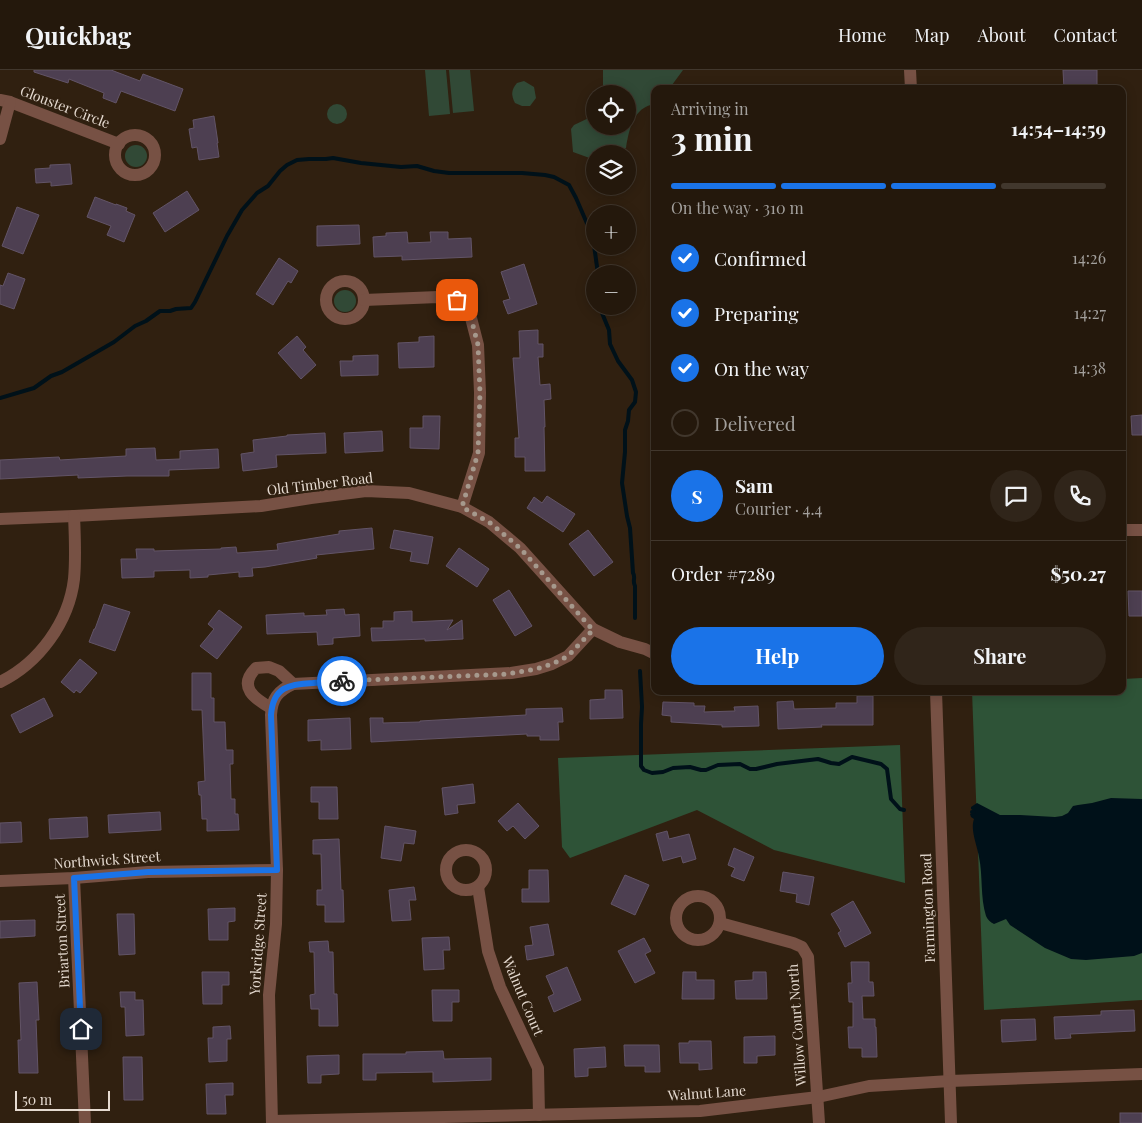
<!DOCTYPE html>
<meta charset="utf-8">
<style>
:root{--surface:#24180c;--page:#30251a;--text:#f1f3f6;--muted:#a3a09d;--line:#41372d;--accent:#1a73e8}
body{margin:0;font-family:"Playfair Display",serif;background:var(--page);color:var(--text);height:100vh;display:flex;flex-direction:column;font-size:19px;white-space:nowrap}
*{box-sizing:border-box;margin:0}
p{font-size:16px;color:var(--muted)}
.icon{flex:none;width:28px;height:28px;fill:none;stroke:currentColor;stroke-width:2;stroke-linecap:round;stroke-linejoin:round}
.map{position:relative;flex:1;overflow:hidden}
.details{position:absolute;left:651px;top:15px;width:475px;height:610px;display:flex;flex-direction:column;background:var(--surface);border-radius:10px;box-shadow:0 2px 12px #0003,0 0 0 1px var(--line)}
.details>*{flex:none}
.fabs{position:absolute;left:586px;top:15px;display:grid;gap:10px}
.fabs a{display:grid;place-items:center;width:50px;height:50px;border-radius:50%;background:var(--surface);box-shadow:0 2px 12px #0003,0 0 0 1px var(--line);font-size:25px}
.scale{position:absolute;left:15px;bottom:12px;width:95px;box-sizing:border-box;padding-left:5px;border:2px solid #e5dad0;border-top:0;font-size:14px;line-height:18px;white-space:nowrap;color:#e5dad0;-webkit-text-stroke:4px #302010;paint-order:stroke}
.pin{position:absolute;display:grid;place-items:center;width:42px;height:42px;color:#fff;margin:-21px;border-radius:10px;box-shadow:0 2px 8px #0006}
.courier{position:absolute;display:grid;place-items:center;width:50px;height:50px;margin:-25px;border:4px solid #1a73e8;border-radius:50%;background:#fff;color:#222;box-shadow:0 1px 6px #0007}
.summary em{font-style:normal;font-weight:700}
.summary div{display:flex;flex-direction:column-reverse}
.summary{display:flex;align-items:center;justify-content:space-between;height:85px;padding:0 20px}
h1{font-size:32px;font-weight:700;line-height:38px}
.bar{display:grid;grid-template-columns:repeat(4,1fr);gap:8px 5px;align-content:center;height:60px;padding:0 20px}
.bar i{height:6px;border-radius:4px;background:var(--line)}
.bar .selected{background:var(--accent)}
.bar p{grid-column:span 4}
.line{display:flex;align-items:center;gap:12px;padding:0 20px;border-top:1px solid var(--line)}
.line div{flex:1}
.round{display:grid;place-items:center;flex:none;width:52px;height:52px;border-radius:26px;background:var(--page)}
ol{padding:0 20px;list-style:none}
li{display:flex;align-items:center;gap:15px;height:55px}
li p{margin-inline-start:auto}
li .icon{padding:5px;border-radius:50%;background:var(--accent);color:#fff;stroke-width:4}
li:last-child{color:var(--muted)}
li i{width:28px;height:28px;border:2px solid var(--line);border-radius:50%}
.cta{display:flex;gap:10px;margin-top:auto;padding:10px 20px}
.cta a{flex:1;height:58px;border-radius:30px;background:var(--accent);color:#fff;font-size:20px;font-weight:700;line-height:58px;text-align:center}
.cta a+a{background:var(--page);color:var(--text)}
header{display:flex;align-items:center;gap:30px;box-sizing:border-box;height:70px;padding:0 25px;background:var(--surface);border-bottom:1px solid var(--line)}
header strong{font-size:24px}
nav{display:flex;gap:28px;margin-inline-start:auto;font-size:18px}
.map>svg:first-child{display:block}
.green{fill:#314936}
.forest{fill:#2e5337}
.water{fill:#001119}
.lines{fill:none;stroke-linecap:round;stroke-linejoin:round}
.stream{stroke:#001119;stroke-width:4}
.building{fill:#4d3f51;stroke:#625467}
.minor{stroke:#775144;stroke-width:12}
.done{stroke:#a6998d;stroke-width:5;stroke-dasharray:0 9}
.route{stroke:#1a73e8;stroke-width:6}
.labels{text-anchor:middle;stroke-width:4.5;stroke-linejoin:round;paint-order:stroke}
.street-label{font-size:14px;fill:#e5dad0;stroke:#302010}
</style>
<header>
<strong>Quickbag</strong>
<nav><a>Home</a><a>Map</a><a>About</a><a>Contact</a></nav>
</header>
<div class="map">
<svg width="1142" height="1053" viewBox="0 0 1142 1053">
<rect width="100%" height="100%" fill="#302010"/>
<!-- green -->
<g class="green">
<polygon points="425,0 446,0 450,44 429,46"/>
<polygon points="449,0 470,0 474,41 453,43"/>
<path d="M603 0H683L672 15 671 19H655V34C633 37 629 60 626 78L610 84H595V90L573 82 571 59 574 55 595 45V56H628V24H608L603 15Z"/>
<path d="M524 11 534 17 536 28 530 36H522L515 33C511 25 511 20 517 13Z"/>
<circle cx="337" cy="44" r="10"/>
<circle cx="136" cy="86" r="11"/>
<circle cx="345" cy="231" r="11"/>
</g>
<!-- forest -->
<g class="forest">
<polygon points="1142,608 1142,930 984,940 972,621 1122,621 1123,609"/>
<polygon points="900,675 905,813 774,780 697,740 570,788 562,777 558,688"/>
</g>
<!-- water -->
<path class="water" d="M1111 728 1142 729V883L1134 886 1086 890 1071 889 1045 878 1010 855 1006 849 994 854C990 852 988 850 986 846 980 827 983 806 979 787 977 775 970 760 974 749L971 747 970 744 974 743V741L971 739V737L977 733 1000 745H1020L1055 747 1062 746 1068 743 1073 736 1078 735 1092 733Z"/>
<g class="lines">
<!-- stream -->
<g class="stream">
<path d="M600 236 602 243 609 260 610 274 618 291 632 310 636 322 635 332 629 340 628 351 625 360V382L622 413 627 446 630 458 633 503C636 507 632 511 635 516V548"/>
<polyline points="0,328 34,318 51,306 62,302 114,272 135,256 146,251 160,241 170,241 176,239 191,238 195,232 227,166 242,140 257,123 268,116 280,101 287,95 297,90 309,89 326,89 333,88 361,93 401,97 417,96 434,101 449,103 522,103 545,105 554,107 569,115 576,128 589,158 594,175 598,204"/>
<polyline points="640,601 642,637 641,654 641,696 644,700 652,703 663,702 673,698 690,697 701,700 706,700 718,695 740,694 750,699 756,699 777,694 818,689 831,693 839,694 852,687 881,694 887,699 891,729 900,739 904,740"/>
<polyline points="972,742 974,742"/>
</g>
</g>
<!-- building -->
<g class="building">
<polygon points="34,0 111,0 140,11 143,4 183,19 175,41 121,21 116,33 103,28 104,23 69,9 68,13 34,2"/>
<polygon points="1063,0 1097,0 1097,19 1064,19"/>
<polygon points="214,46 218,73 217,73 219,87 199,90 197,77 192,78 189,59 194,58 193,50"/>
<polygon points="70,94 72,114 51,116 51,112 36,113 35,99 50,98 50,95"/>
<polygon points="187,121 199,140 165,162 153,143"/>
<polygon points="95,127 116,135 116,134 127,138 126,141 135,145 124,172 107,165 111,156 87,147"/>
<polygon points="17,137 39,145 23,184 2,176"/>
<polygon points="359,155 360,174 317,176 317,156"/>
<polygon points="407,162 408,173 431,172 430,162 448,162 448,169 471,168 472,187 402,190 402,186 374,187 373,167 386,166 386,163"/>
<polygon points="279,188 298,201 291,213 288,211 273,235 256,224"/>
<polygon points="524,194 537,234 508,244 503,231 510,229 501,202"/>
<polygon points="8,203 25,209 14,239 0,234 0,215 3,216"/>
<polygon points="538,260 538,274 543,274 543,287 538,287 540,315 550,314 551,329 544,330 545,357 544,357 545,401 525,401 525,387 515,387 515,368 519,368 513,288 520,288 519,261"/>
<polygon points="297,266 306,277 303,280 316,295 301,309 278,283"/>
<polygon points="434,266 434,297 399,298 398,273 419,272 419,267"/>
<polygon points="378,285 378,305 341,306 340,291 353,291 353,286"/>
<polygon points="1142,345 1142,365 1132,365 1131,346"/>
<polygon points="423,346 440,346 439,379 410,378 410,358 423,358"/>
<polygon points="382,361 383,381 345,383 344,363"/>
<polygon points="325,363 326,383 276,385 277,397 243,401 241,384 254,382 253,370 287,366 287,365"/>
<polygon points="155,378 156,390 180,389 180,381 218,379 219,398 169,400 169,406 127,406 78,408 78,405 0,409 0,390 59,387 60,390 126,386 126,379"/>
<polygon points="547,426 575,444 563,462 527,438 534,427 542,433"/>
<polygon points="372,458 374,479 316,485 317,488 265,497 252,498 253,506 239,507 239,502 208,505 208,507 190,508 190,500 154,501 154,507 122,508 121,489 137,489 136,479 154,479 154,481 221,479 221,478 236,477 237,483 278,480 277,474 339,464 339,461"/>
<polygon points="394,460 433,467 428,494 410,491 412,482 390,478"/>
<polygon points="588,460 613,492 594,506 569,474"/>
<polygon points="459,478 489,499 477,517 446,496"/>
<polygon points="509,520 532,556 515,566 493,530"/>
<polygon points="1128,521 1142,521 1142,546 1129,546"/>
<polygon points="104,534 130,542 115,581 89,572 94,559 95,559"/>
<polygon points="344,539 345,545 359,544 360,566 333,568 333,574 318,575 317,562 267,564 266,545 304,543 304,546 327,545 326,540"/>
<polygon points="219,540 242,557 217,589 200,576 214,559 208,554"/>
<polygon points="412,541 412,552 453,550 447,560 462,550 463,569 425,571 425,569 372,571 371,558 383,558 383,551 394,551 394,542"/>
<polygon points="80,589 97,603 80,623 76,620 74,623 61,612"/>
<polygon points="192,603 211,603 211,628 214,628 214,652 225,652 226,680 233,680 233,694 230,694 231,729 235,729 235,744 238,744 239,760 207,761 207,749 202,749 201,725 199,725 198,712 205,711 202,640 192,640"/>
<polygon points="605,620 622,620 623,648 590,649 590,630 605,629"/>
<polygon points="857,626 873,626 873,655 821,655 822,657 778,659 777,632 793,631 794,639 836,638 836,633 857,633"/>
<polygon points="44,628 53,646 20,663 11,645"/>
<polygon points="663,632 694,633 694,636 705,636 704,642 735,641 734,637 758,636 759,656 722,657 722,655 671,652 671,646 662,645"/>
<polygon points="562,638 563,652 558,652 559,670 540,670 540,666 527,666 527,664 371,672 370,648 383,648 383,653 420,652 420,651 526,645 526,639"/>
<polygon points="350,648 351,679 321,680 321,670 308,671 308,650"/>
<polygon points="473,714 475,733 457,735 458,743 445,745 442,718"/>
<polygon points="311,717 337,717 338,749 319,749 319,732 311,732"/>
<polygon points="518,733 539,756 525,769 513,756 507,761 498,751"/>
<polygon points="160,742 161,760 109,763 108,745"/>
<polygon points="87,747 88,767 50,769 49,749"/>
<polygon points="21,752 22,772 0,773 0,753"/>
<polygon points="385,756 416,761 414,774 404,773 401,791 381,788"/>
<polygon points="667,761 669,769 689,764 696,789 683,793 681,786 663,791 656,764"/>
<polygon points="339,769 341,820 343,820 344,852 325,852 325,835 317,835 317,820 322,820 321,784 313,784 313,770"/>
<polygon points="734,778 754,787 744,811 731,806 735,798 728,795"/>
<polygon points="529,800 548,800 549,832 522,832 522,819 529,819"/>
<polygon points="783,802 814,807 809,835 796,832 797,824 780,821"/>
<polygon points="625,805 649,815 635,845 611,834"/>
<polygon points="414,817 416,830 409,830 411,850 392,851 389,820"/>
<polygon points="853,831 871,863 845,877 838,863 841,861 831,844"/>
<polygon points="235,838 235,851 228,852 228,870 209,870 208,839"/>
<polygon points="117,844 134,844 135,884 119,885"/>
<polygon points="35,850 35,866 0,868 0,851"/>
<polygon points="548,854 554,885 527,890 525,876 533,875 530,857"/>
<polygon points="449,867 450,880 443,880 444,899 424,900 422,868"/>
<polygon points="644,868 651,881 645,884 655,903 635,913 618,881"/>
<polygon points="328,871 329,882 333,882 334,924 337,924 338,956 319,956 319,939 311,939 310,925 315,924 314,882 310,882 309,872"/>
<polygon points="851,892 869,892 869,912 873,912 874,926 862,926 863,949 875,949 875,957 876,957 877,987 862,987 862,978 849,978 848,957 853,957 853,932 849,932 848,913 852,913"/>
<polygon points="567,897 581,930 554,942 548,927 554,924 546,906"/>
<polygon points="202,902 229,902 229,915 222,915 222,934 203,934"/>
<polygon points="683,902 696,902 696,910 714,910 714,929 682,929"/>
<polygon points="753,902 766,902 767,929 736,929 735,911 753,910"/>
<polygon points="37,912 39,950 36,950 38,1003 19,1003 18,970 21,970 19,913"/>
<polygon points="432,920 459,920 459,932 452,932 452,951 433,951"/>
<polygon points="120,922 135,922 135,930 143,930 144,965 126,966 125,937 121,937"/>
<polygon points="1134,940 1135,961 1070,964 1071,968 1055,969 1054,947 1101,945 1101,941"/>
<polygon points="1035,949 1036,970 1002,972 1001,950"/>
<polygon points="230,956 231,969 227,969 227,991 209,992 208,968 213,968 213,957"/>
<polygon points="775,966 775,985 757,986 757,993 744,993 744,967"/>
<polygon points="689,971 711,971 712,999 699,1000 699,993 680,993 679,973 689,973"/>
<polygon points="624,975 659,975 660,1002 645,1002 645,996 625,996"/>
<polygon points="605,977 606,997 588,998 588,1006 575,1007 574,979"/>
<polygon points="443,981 444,989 491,988 491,1010 433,1012 433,1002 376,1003 376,1010 363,1010 363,984 406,984 406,982"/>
<polygon points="339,985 339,1004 321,1005 321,1013 308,1013 307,986"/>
<polygon points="123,987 142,987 143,1030 124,1030"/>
<polygon points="233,1013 233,1025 225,1025 226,1044 207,1044 206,1014"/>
<rect x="1120" y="1043" width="22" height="10"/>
</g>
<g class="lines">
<!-- minor -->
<g class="minor">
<polyline points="910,0 911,19"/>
<polyline points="0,30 10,32 119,74"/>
<circle cx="135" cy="85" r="20"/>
<polyline points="0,69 10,32"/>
<circle cx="345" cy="230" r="19"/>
<polyline points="364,230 438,227 457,230 470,244 478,275 480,323 479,383 462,437"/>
<polyline points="0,449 74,446 261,436 311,428 366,421 409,423 462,437 489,452 520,478 593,559"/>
<polyline points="1122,460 1142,460"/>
<path d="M0 612C39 593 69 552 74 509 76 488 75 467 74 446"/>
<polyline points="936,621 951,1053"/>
<path d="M271 638C255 629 237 617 256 598L269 597 279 601 293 614"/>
<circle cx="466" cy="800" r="20"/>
<polyline points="74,808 85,1053"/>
<polyline points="0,811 74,808 148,802 277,800"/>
<polyline points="478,817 488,881 500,917 538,998 539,1045"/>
<circle cx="698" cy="848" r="22"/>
<polyline points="720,853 793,873 802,877 808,887 819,1053"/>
<polyline points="272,1051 700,1041 818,1027 869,1016 950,1011 1142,1004"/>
<path d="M272 1053 269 925 276 854 277 800 271 645C272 628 278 621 293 614L511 603 536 599 552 594 568 586 593 559 620 572 645 579 655 584"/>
</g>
</g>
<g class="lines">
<!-- done -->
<polyline class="done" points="342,611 507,604 536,599 552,594 568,586 593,560 520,478 489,452 462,437 478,383 480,323 478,275 470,244 457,230"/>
<!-- route -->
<path class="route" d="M81 959 74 808 148 802 277 800 271 645C273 617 289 614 313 613 323 612 332 612 342 611"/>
</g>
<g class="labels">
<!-- street labels -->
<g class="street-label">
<text transform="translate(65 37) rotate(21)" y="5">Glouster Circle</text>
<text transform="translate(320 414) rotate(-7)" y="5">Old Timber Road</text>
<text transform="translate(107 790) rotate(-4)" y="5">Northwick Street</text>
<text transform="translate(928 838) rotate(-92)" y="5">Farmington Road</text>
<text transform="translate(62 871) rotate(-93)" y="5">Briarton Street</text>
<text transform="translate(258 874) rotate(-86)" y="5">Yorkridge Street</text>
<text transform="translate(523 926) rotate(67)" y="5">Walnut Court</text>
<text transform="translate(797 955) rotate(-94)" y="5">Willow Court North</text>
<text transform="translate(707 1023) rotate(-4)" y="5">Walnut Lane</text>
</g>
</g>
</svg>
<div class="fabs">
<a><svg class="icon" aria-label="locate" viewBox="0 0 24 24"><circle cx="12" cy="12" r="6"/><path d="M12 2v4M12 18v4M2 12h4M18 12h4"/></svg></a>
<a><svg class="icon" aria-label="layers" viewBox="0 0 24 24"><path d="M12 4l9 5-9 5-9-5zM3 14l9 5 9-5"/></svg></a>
<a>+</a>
<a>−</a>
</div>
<div class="scale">50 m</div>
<div class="pin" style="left:457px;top:230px;background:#ea580c"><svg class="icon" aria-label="bag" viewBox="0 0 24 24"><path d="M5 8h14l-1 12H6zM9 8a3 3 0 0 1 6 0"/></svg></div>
<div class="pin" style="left:81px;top:959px;background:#1f2937"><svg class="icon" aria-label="home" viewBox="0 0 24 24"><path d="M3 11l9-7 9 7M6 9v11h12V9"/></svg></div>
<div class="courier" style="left:342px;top:611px"><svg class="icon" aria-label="bike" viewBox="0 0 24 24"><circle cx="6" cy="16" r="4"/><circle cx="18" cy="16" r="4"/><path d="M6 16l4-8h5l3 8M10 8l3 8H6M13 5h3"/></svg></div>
<section class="details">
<div class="summary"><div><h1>3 min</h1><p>Arriving in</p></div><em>14:54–14:59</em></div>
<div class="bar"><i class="selected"></i><i class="selected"></i><i class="selected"></i><i></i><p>On the way · 310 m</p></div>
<ol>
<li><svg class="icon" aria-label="check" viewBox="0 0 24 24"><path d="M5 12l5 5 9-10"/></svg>Confirmed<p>14:26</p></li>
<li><svg class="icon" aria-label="check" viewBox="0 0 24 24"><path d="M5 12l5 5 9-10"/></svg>Preparing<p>14:27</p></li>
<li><svg class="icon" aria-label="check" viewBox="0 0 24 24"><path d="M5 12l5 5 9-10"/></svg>On the way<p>14:38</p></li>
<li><i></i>Delivered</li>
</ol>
<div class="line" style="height:90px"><b class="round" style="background:var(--accent);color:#fff">S</b><div><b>Sam</b><p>Courier · 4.4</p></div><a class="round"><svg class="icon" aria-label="chat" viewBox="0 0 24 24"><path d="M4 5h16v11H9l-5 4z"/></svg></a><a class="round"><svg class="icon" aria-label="phone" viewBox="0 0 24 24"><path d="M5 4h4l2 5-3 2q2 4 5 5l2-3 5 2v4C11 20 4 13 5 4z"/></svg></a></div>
<div class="line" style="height:65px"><div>Order #7289</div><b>$50.27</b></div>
<div class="cta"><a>Help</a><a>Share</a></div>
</section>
</div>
